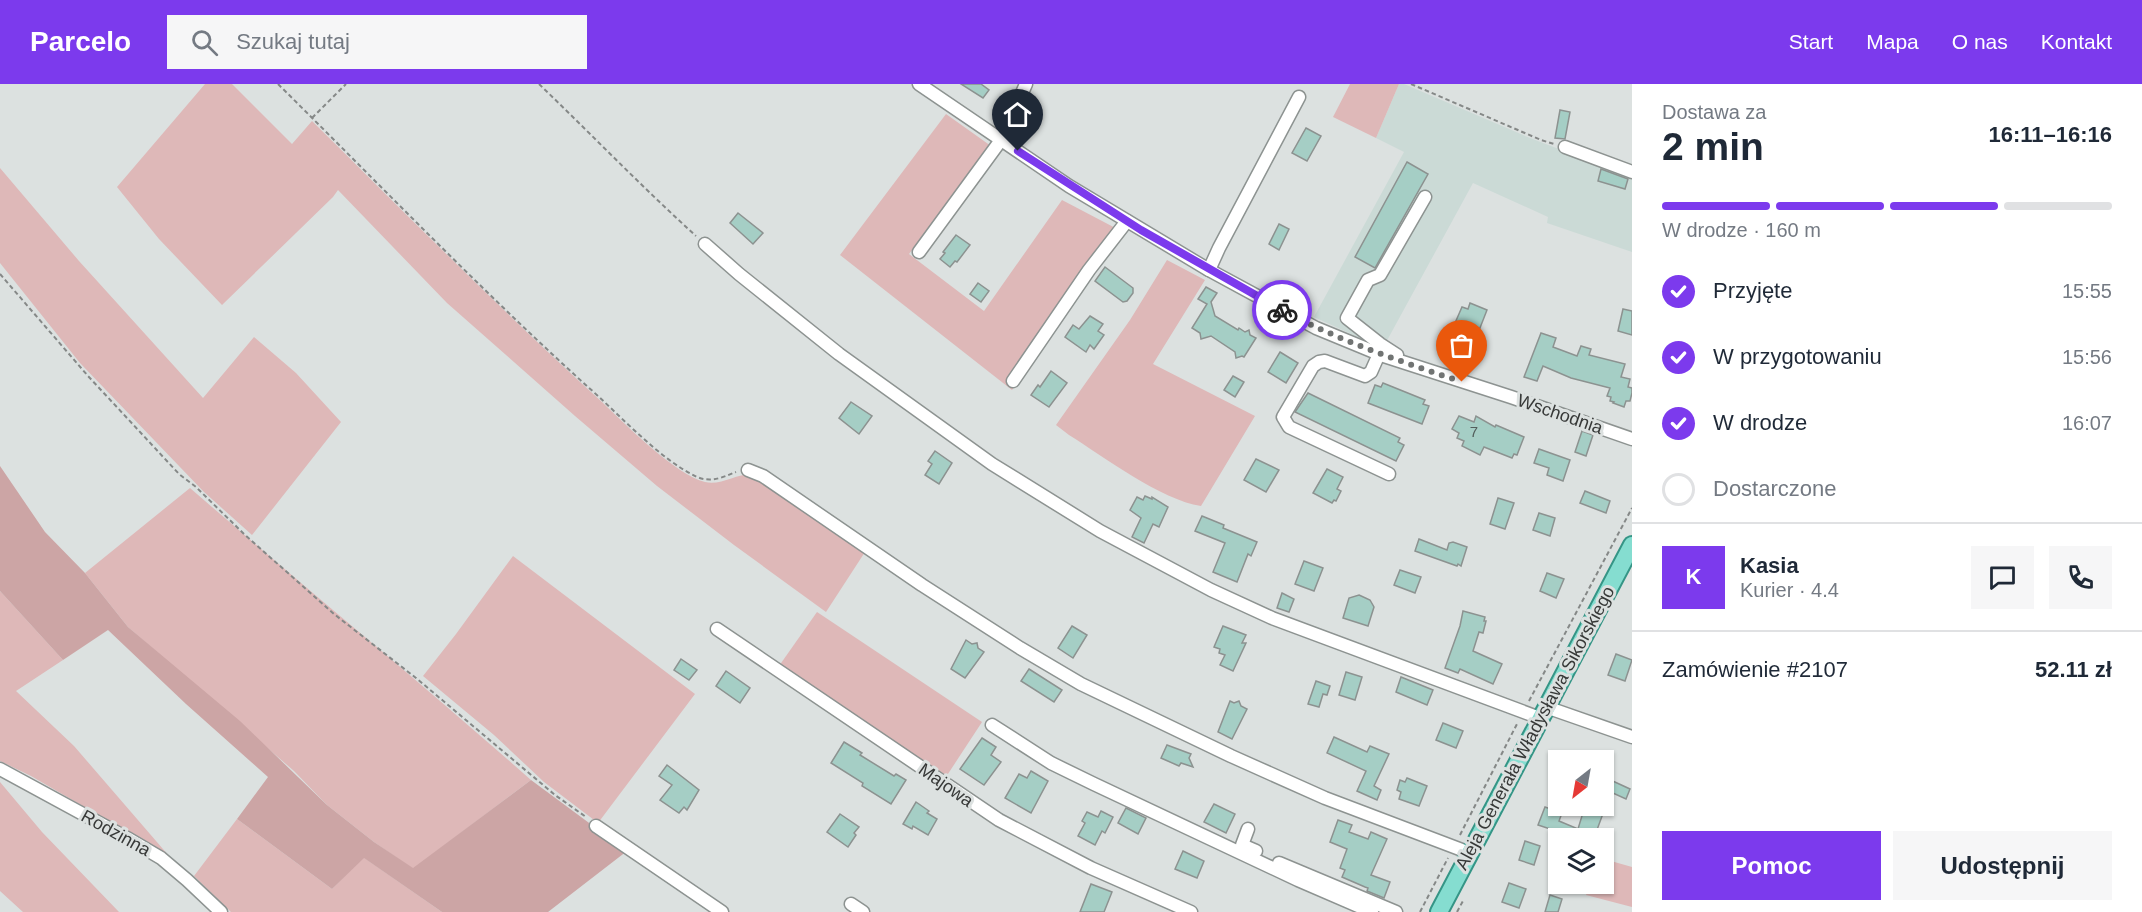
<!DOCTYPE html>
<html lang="pl">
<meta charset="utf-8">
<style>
:root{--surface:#fff;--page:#f6f6f7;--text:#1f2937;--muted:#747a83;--line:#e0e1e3;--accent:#7c3aed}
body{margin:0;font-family:Arial,sans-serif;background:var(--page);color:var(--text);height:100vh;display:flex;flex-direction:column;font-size:22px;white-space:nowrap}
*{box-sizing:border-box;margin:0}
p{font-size:20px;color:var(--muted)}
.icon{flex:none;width:33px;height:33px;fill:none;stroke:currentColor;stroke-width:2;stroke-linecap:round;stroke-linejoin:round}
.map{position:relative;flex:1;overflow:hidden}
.drawer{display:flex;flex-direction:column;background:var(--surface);width:510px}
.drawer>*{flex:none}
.needle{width:39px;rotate:211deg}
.buttons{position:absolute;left:1548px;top:666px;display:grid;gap:12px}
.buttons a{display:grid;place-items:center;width:66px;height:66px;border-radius:0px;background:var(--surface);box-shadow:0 2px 4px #0004;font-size:30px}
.pin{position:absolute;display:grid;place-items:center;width:51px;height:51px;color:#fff;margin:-62px -26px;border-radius:50% 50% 50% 0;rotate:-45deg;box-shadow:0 0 6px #0007}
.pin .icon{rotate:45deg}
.courier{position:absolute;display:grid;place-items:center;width:60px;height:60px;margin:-30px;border:4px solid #7c3aed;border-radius:50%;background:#fff;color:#222;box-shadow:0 2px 8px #0007}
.overview em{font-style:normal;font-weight:800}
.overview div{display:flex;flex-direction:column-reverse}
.overview{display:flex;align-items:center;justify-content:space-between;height:102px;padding:0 30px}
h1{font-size:39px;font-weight:800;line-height:45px}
.bar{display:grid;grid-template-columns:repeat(4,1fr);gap:9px 6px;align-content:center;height:72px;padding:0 30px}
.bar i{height:8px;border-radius:4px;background:var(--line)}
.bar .on{background:var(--accent)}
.bar p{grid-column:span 4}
.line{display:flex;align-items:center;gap:15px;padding:0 30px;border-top:2px solid var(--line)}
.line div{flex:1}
.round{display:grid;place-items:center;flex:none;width:63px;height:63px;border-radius:0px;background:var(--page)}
ol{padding:0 30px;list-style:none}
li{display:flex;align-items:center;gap:18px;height:66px}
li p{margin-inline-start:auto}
li .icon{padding:6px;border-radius:50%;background:var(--accent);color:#fff;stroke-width:4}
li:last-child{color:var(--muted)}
li i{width:33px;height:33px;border:3px solid var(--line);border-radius:50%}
.action{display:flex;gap:12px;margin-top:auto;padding:12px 30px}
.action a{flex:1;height:69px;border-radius:0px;background:var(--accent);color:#fff;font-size:24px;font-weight:800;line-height:69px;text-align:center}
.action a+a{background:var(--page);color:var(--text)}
header{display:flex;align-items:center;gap:36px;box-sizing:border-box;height:84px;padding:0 30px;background:var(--accent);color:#fff}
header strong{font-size:28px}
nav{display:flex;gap:33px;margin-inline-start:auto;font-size:21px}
.search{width:420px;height:54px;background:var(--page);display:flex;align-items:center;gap:15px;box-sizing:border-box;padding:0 21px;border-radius:0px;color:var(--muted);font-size:22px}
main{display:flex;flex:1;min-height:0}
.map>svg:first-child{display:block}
.built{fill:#cbdad6}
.green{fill:#deb8b8}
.forest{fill:#cca5a5}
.building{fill:#a5cec5;stroke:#8c9290;stroke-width:1.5}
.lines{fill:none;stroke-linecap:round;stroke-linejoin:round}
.minor-casing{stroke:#8d9391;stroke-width:15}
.major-casing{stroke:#359586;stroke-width:20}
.path{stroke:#858887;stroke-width:2;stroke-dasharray:4.5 3;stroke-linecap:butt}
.minor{stroke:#fff;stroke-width:12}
.major{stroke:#85ddd0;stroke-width:16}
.done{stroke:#717473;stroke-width:6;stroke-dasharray:0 10.8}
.route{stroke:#7c3aed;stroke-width:8}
.labels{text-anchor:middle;stroke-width:6;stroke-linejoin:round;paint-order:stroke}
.number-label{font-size:15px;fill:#525e5b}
.street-label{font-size:18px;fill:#373938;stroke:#dce1e0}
</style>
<header>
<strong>Parcelo</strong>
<div class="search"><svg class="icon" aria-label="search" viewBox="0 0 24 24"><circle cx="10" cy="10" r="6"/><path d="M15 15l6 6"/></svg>Szukaj tutaj</div>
<nav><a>Start</a><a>Mapa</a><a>O nas</a><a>Kontakt</a></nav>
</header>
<main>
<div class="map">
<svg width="1632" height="828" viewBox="0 0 1632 828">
<rect width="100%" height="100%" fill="#dce1e0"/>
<!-- built -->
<polygon class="built" points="1399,0 1404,0 1530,54 1632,93 1632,168 1547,139 1548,133 1473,99 1384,262 1360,254 1314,233 1404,68 1376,54"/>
<!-- green -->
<g class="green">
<path d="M205 0H232L292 60 312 37C408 132 502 227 602 318 625 340 676 391 705 398 721 402 737 389 753 390L865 468 826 528 734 461 657 402 575 332 447 219 338 106 333 113 222 221 159 155 117 103Z"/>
<polygon points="1350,0 1399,0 1376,54 1333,33"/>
<polygon points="946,30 991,62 909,170 984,227 1062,116 1123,148 1012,306 840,171"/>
<polygon points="0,84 79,177 203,314 254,253 296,289 341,338 252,451 204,408 80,279 0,179"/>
<path d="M1167 176 1205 196 1153 280 1255 332 1201 422C1161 416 1104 373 1069 351L1056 341 1130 236Z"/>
<path d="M190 404C303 502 419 597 531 696L413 785 374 758 327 721 294 687 128 543 85 489Z"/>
<polygon points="513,472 695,610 598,739 544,698 494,651 423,592 456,550"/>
<polygon points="0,507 63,576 16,607 74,662 169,772 31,692 0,677"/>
<polygon points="817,528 982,638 944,696 779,582"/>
<polygon points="0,698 42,748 119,828 23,828 0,807"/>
<polygon points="237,735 332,805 363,773 442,828 231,828 194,792"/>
<polygon points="1604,775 1632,783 1632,823 1586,811 1591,800 1604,800"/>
</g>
<!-- forest -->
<polygon class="forest" points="0,382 45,448 85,489 128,543 240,637 327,721 374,758 413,784 531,696 627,767 548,828 442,828 364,774 332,805 237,735 268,693 186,620 108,546 63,576 0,507"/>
<!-- building -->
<g class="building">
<polygon points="961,0 981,0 989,6 983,14"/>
<polygon points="1560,26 1570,28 1565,55 1555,54"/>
<polygon points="1306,44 1321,52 1307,77 1292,69"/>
<polygon points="1407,78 1428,90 1375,184 1355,173"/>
<polygon points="1601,85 1628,95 1625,105 1598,97"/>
<polygon points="738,129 763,149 753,160 730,139"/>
<polygon points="1279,140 1289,145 1279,166 1269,160"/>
<polygon points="956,151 970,161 957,178 955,177 950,183 940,175 945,169 943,168"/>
<polygon points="1105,183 1133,204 1133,209 1127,217 1123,218 1095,197"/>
<polygon points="978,199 989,207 981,218 970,210"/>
<polygon points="1206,203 1217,209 1211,218 1215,232 1238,246 1239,244 1245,248 1249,246 1250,251 1256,254 1244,273 1242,272 1236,274 1235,268 1211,252 1201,255 1200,249 1192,244 1207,220 1198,215"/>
<polygon points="1470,219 1487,226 1478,249 1455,239 1462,223 1468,225"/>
<polygon points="1623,225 1632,227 1632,251 1618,247"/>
<polygon points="1090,232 1103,240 1098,247 1104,251 1094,265 1090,261 1086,268 1065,253 1073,241 1079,245"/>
<polygon points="1541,249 1556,254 1553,263 1577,272 1581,262 1591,265 1589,271 1625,280 1621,293 1630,295 1628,303 1632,304 1632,309 1630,317 1626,317 1624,323 1613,319 1614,318 1610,317 1611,313 1607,312 1610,304 1571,294 1543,282 1537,297 1524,293"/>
<polygon points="1280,268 1298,279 1286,299 1268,288"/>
<polygon points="1051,287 1067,299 1049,323 1031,311 1038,301 1040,303"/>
<polygon points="1233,292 1244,298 1235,313 1224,306"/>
<polygon points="1383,299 1425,316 1423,320 1429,322 1422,340 1368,319 1375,301 1381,303"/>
<polygon points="1308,309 1400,354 1398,358 1404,361 1396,377 1295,328"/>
<polygon points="851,318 872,332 859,350 839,334"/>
<polygon points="1459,332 1474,338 1476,332 1495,343 1496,341 1524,353 1517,371 1514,370 1512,374 1484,363 1480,371 1462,362 1464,357 1457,354 1459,349 1452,345"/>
<polygon points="1582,347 1593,351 1586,372 1575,368"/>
<polygon points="1539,365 1570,376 1563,397 1547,391 1549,384 1534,379"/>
<polygon points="935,367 952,379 939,400 925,391 932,380 928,377"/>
<polygon points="1256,375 1279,386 1266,408 1244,396"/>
<polygon points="1327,385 1343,393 1337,405 1341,407 1336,417 1334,416 1332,419 1313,409"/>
<polygon points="1585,407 1610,417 1606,429 1580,419"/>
<polygon points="1145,412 1152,415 1152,413 1168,423 1159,443 1153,440 1144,459 1132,453 1141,434 1130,426 1137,413 1143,416"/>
<polygon points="1498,414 1514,419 1505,445 1490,440"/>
<polygon points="1539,429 1555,434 1550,452 1533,446"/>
<polygon points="1202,432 1224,441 1223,444 1257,458 1251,472 1248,470 1237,498 1213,488 1225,459 1195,447"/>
<polygon points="1419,455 1447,466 1449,459 1453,458 1467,463 1461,482 1458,480 1457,482 1415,467"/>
<polygon points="1304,477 1323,484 1314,507 1295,500"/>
<polygon points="1400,486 1421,493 1415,509 1394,501"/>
<polygon points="1547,489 1564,495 1556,514 1540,507"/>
<polygon points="1282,509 1294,515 1289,528 1277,524"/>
<polygon points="1359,511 1370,516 1374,523 1368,542 1343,534 1349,514"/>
<polygon points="1463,527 1485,533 1484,537 1486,537 1483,549 1479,548 1473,567 1502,580 1493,600 1460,585 1458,589 1445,584 1460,542"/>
<polygon points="1072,542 1087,551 1073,574 1058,564"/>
<polygon points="1223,542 1246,551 1242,559 1246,559 1233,587 1220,581 1225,571 1219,569 1220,565 1214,563"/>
<polygon points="966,556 972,560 977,559 978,564 984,568 965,594 951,585"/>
<polygon points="1616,570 1632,576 1625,597 1608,591"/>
<polygon points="681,575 697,586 689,596 674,586"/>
<polygon points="1029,585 1062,606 1054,618 1021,597"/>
<polygon points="726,587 750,604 740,619 716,602"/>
<polygon points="1346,588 1362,593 1355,616 1339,611"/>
<polygon points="1401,593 1433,606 1427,621 1396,608"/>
<polygon points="1316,597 1330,602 1327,611 1323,610 1319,623 1308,620"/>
<polygon points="1230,617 1234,619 1239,617 1241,622 1247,625 1232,655 1218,648"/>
<polygon points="1443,639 1463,647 1456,664 1436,656"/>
<polygon points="1334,653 1367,668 1370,662 1389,670 1374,702 1381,706 1377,716 1357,707 1366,687 1327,669"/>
<polygon points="982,654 996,663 991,671 1001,678 984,701 960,685"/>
<polygon points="844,658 862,669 860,671 894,692 896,690 906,696 891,720 862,702 863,699 831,679"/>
<polygon points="1167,661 1191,670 1189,674 1193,683 1181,679 1179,682 1161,674"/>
<polygon points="667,681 699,706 687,726 684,723 679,729 660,716 672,701 659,692"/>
<polygon points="1031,687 1048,697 1031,729 1005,714 1019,690 1027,694"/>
<polygon points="1604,693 1630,705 1626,715 1604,705"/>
<polygon points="1407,694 1427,702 1419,722 1399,715 1401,708 1397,706 1400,696 1405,698"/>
<polygon points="916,718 929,727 927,729 937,735 928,751 913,742 912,745 903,740"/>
<polygon points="1214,720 1235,730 1226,749 1204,738"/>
<polygon points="1585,722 1598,722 1605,724 1594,754 1574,754 1575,753 1538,741 1545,723 1562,729 1559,737 1578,745"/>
<polygon points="1126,724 1146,734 1138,750 1118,739"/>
<polygon points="1101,727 1113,733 1105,749 1102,747 1095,761 1078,752 1085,739 1082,737 1087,728 1098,733"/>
<polygon points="840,730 859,743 854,749 856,751 848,763 827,748"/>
<polygon points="1338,736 1352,741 1349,748 1368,755 1371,748 1387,755 1371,791 1390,798 1384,814 1367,807 1368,804 1365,803 1342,793 1345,786 1340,784 1347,765 1330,758"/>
<polygon points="1525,757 1540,762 1534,781 1519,776"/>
<polygon points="1183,767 1204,777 1197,794 1175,785"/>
<polygon points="1509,799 1526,805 1519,824 1502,818"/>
<polygon points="1091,800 1112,808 1104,828 1080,828"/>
<polygon points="1550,811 1562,815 1558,828 1545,828"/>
</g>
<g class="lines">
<!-- minor casing -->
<g class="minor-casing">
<g id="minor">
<polyline points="919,0 1069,102 1209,186 1316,244 1384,272 1511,313 1632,355"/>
<polyline points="1565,63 1632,88"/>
<polyline points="705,160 739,190 839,270 992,380 1100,447 1211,506 1272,534 1540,634"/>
<polyline points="919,168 1001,56 1026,0"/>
<polyline points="1209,186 1219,164 1299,13"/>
<polyline points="1379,270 1371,288 1365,292 1325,277 1319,278 1313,282 1283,333 1289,343 1389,390"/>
<polyline points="1397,271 1380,260 1347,234 1368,196 1380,191 1425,113"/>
<polyline points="1013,297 1089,186 1127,137"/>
<polyline points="748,386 763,392 922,501 1020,564 1081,600 1231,672 1325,714 1470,769"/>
<polyline points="717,545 999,736 1091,784 1191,828"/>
<polyline points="1546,623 1632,653"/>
<polyline points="992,641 1051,679 1094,700 1298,796 1372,828"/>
<polyline points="0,685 127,754 161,774 187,796 221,828"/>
<polyline points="596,742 722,828"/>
<polyline points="1248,745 1242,761 1256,767"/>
<polyline points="1279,779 1396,828"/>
<polyline points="851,820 863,828"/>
</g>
</g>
<!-- major casing -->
<g class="major-casing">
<polyline id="major" points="1439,828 1632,461"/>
</g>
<!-- path -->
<g class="path">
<path d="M278 0C381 102 481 206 588 303 620 331 659 375 697 393 712 399 723 393 736 388"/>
<path d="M539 0C591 50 642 103 696 152"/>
<polyline points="1411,0 1541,56 1554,60"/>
<polyline points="312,34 346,0"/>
<polyline points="0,190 88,292 179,390 196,403 244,450 334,530 416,594 555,711 586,733"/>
<polyline points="1529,617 1632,424"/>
<polyline points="1460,751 1518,638"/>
<polyline points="1420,828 1448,774"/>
<polyline points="1457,828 1464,815"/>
</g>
<!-- minor -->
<use href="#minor" class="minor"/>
<!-- major -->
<use href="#major" class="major"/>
</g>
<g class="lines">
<!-- done -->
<path class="done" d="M1282 226C1339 257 1400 277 1462 298"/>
<!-- route -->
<polyline class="route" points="1018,67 1141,146 1282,226"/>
</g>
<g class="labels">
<!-- number labels -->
<g class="number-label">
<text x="1474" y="353">7</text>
</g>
<!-- street labels -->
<g class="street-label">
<text transform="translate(1560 330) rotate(19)" y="6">Wschodnia</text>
<text transform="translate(1535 644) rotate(-62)" y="6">Aleja Generała Władysława Sikorskiego</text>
<text transform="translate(946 701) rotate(35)" y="6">Majowa</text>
<text transform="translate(116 749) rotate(29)" y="6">Rodzinna</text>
</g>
</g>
</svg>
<div class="buttons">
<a><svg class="needle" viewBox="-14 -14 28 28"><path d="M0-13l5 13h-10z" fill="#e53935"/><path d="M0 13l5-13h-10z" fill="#747a83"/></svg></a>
<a><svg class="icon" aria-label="layers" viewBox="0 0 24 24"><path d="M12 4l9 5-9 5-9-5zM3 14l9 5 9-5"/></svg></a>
</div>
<div class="pin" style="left:1462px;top:298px;background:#ea580c"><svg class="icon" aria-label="bag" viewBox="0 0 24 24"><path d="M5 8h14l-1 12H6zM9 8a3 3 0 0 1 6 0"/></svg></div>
<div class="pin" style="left:1018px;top:67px;background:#1f2937"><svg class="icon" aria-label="home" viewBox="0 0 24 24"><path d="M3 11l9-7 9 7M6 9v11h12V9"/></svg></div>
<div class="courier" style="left:1282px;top:226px"><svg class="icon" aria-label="bike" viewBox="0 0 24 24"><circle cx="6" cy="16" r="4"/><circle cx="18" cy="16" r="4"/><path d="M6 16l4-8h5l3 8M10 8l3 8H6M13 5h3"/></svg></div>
</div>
<section class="drawer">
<div class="overview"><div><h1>2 min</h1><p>Dostawa za</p></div><em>16:11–16:16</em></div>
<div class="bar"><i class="on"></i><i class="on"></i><i class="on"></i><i></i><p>W drodze · 160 m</p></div>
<ol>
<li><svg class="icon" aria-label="check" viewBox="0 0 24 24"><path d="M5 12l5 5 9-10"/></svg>Przyjęte<p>15:55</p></li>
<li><svg class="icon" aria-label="check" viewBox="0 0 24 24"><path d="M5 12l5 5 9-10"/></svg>W przygotowaniu<p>15:56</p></li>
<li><svg class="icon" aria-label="check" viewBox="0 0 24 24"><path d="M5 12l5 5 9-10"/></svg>W drodze<p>16:07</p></li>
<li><i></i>Dostarczone</li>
</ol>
<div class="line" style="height:108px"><b class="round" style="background:var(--accent);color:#fff">K</b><div><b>Kasia</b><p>Kurier · 4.4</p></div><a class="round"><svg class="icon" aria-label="chat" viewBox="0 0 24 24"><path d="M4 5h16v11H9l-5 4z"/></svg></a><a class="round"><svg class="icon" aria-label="phone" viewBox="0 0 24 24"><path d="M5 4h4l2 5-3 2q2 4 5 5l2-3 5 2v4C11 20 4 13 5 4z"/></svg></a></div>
<div class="line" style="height:78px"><div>Zamówienie #2107</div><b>52.11 zł</b></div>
<div class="action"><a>Pomoc</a><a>Udostępnij</a></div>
</section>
</main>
